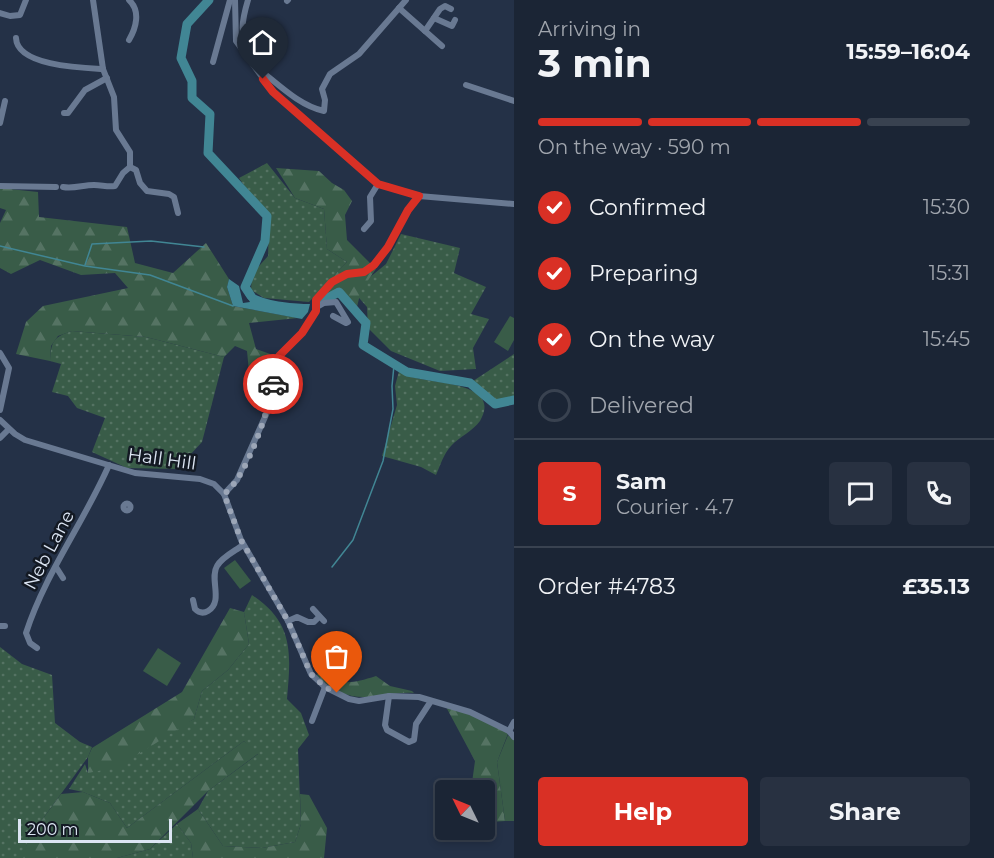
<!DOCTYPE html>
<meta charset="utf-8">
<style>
:root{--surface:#1b2535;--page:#283141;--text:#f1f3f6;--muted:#a0a5ad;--line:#394250;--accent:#d93025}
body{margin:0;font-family:Montserrat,sans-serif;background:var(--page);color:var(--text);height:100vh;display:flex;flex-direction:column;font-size:22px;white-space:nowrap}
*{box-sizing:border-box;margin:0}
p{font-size:20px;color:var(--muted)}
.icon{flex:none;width:33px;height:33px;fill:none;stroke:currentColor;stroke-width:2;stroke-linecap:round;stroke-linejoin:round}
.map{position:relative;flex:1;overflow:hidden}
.side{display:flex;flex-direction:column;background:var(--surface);width:480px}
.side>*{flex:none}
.needle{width:39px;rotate:313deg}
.fabs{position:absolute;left:435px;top:780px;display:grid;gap:12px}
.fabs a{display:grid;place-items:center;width:60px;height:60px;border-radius:6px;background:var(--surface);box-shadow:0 3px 9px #0003,0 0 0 2px var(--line);font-size:30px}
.scale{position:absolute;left:18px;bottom:15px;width:154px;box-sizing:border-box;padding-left:6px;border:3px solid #dce5f3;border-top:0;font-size:16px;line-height:21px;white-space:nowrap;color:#dce5f3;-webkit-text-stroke:4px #131923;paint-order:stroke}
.pin{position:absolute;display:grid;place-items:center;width:51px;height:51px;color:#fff;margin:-62px -26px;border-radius:50% 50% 50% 0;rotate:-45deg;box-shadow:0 0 6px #0007}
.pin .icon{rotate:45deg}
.courier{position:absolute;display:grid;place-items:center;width:60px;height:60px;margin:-30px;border:4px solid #d93025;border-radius:50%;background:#fff;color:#222;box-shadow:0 2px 8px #0007}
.head em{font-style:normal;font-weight:700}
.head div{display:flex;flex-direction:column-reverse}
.head{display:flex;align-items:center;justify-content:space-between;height:102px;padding:0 24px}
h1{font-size:39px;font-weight:700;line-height:45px}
.bar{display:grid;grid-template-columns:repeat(4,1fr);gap:9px 6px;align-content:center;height:72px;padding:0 24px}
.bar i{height:8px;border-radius:4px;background:var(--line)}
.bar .active{background:var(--accent)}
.bar p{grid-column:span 4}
.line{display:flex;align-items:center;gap:15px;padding:0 24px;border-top:2px solid var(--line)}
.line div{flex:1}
.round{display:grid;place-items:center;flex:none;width:63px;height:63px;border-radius:6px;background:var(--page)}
ol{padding:0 24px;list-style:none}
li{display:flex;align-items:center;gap:18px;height:66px}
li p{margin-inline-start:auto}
li .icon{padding:6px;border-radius:50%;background:var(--accent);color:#fff;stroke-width:4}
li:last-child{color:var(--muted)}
li i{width:33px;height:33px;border:3px solid var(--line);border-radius:50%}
.primary-button{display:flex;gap:12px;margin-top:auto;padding:12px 24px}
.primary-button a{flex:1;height:69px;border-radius:6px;background:var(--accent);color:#fff;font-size:24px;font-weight:700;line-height:69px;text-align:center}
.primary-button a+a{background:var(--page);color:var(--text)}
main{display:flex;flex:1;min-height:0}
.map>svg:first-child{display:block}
.grass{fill:url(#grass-dots)}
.forest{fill:url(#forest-firs)}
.park{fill:#395c48}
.water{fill:#418694}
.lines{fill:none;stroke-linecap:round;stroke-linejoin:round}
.stream{stroke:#418694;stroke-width:1.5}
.river{stroke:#418694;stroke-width:9}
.minor{stroke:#697992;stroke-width:6}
.done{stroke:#9ca6b7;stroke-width:6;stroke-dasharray:0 10.8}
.route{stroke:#d93025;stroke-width:8}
.labels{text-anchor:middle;stroke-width:5;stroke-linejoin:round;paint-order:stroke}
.street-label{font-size:18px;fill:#dce5f3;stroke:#131923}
</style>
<main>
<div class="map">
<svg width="514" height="858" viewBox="0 0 514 858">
<defs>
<pattern id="grass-dots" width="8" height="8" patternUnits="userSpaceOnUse" patternTransform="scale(1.5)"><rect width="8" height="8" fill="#395c48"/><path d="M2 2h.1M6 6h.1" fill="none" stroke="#557363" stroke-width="1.8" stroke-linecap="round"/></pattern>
<pattern id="forest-firs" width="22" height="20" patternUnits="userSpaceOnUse" patternTransform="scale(1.5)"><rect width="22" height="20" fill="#395c48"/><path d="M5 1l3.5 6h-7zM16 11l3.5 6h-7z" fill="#557363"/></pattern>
</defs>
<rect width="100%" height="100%" fill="#243147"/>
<!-- grass -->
<g class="grass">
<polygon points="267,163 295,198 324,209 327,249 347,262 309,302 264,298 251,290 252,274 268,256 269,223 239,178"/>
<polygon points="401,234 460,248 454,273 486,287 471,314 489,319 473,348 476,369 440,371 391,351 368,328 367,307 353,291 386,264"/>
<path d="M72 331 146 337 224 357 202 442 177 469 127 468 92 452 105 418 77 408 68 396 52 392 61 364 50 361C51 342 53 337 72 331Z"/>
<polygon points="514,354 514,400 495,404 470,383"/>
<path d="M399 371C404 374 410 377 416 378 436 383 503 384 480 421 473 431 459 437 451 446 444 453 440 466 436 475L421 467 382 456 397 405 395 386Z"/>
<path d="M252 595C294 623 291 653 287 699L301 713 309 735 298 749 301 824 295 842 262 848 223 846 198 809 208 791 258 754 244 741 127 828 110 803 83 792 69 789 85 764 88 773 194 719 202 691 228 670 249 644 244 612Z"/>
<polygon points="0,647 22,664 52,675 55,723 80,742 92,747 88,757 28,839 24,858 0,858"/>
<polygon points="177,824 191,843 193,858 117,858 150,849"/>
</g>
<!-- forest -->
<g class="forest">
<polygon points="276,168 319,171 332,183 344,190 352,201 345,215 347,240 376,269 361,290 357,307 344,293 322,300 317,293 347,262 327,249 324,209 295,198"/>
<polygon points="0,188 38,192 39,217 127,227 135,263 173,273 206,243 229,279 227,287 233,306 298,318 249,323 256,349 276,356 269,390 250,382 247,351 235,346 224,357 146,337 72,331 58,336 51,346 50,361 16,354 26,322 43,306 128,288 115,273 81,275 40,260 11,274 0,268 0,223 6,210 0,208"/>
<polygon points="230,608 244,612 249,644 228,670 202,691 194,719 118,767 88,773 88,757 92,748 182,692"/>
<path d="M318 674C343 685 351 684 376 676L390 686 412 691 414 693C394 691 371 700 352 696 338 693 326 684 315 676Z"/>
<polygon points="445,705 470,712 509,731 497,762 505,821 491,822 485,829 484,790 471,790 475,761"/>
<polygon points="244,741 259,753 208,791 150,849 117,858 23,858 28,839 61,794 83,792 110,803 127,828"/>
<polygon points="300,794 309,795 327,828 324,858 193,858 191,843 177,824 198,809 223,846 262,848 295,842 301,824"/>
</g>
<!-- park -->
<g class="park">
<polygon points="510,316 514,318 514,340 508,351 494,342"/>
<polygon points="235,560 251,581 240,589 224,568"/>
<polygon points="158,648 181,663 167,686 143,671"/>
<polygon points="508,735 514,740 514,821 505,821 497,762"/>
</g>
<!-- water -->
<path class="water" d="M229 279 239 286 243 303 250 302 245 294V287C256 301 292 304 310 304L308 312 302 319 233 306 227 287Z"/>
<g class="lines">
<!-- stream -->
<g class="stream">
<polyline points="0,246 85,266 150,275 233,306"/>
<polyline points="85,265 92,244 151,241 204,247"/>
<polyline points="332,567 353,540 383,461 393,409 392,386 394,365"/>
</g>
<!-- river -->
<g class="river">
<polyline points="209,0 187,24 181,58 192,81 192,98 210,114 208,153 267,216 265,241 245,287 251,296"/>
<polyline points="320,302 339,292 366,323 363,345 407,372 470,383 495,404 514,400"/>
</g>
<!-- minor -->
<g class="minor">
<polyline points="93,0 103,69 114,97 116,130 130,152 130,167"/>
<polyline points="235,0 236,41 273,92 378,184 419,196 514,204"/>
<path d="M248 0C242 20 239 35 250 54"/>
<polyline points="287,1 288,0"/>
<polyline points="399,8 442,46"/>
<polyline points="0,13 10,16 20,15 26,0"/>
<polyline points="434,18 452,26 455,20"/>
<polyline points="425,31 440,9 445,6 451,9"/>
<path d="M16 38C17 66 82 68 103 69"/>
<path d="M129 40C136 28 141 11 129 0"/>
<polyline points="213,62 230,0"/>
<path d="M260 70C279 85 300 106 324 111L325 100 322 89 330 74 359 54 406 0"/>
<polyline points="466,85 514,101"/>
<polyline points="64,113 68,113 85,90 107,78"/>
<polyline points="0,123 5,101"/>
<polyline points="130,167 136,170 140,183 147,191 169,194 174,197 178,213"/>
<polyline points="0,186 56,187"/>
<path d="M63 187C74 189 83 185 94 185 102 185 107 187 115 186L123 173 130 167"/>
<polyline points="364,229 371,221 370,197 378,184"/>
<polyline points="317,307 324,303 336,302 348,322 346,323 333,316"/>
<polyline points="0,353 9,368 0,410"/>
<polyline points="0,420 15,434 25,440 135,473 200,479 214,484 224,494 241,540 288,621 311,674 325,687 349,699 359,701 389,696 419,697 470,712 509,731 514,737"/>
<polyline points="0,438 9,429"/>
<polyline points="224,494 237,480 269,408 279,356 302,333 316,311 316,300 332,282 347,274 364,272 374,265 388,247 408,210 419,196"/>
<circle cx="127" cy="507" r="3.5"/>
<polyline points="56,567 63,578"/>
<path d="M193 600 195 609C199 613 203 614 208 611 224 601 209 579 217 566 222 557 235 551 243 545"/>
<polyline points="313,609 324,621"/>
<polyline points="288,621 297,617 308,622 314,622 319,617"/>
<polyline points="0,626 5,626"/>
<path d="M37 648 30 643 26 633C45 574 84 522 109 465"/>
<polyline points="389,696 385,725 387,730 409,742 414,740 416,724 431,701"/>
<polyline points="312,721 325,687"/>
<polyline points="509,731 514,722"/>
</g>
</g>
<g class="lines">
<!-- done -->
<path class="done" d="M273 384C268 412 247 477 224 494L241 540 288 621 311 674 325 687 337 693"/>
<!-- route -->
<polyline class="route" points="263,79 273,92 378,184 419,196 408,210 388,247 374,265 364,272 347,274 332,282 316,300 316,311 302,333 279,356 273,384"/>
</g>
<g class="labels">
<!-- street labels -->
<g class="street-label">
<text transform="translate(162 459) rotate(8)" y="6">Hall Hill</text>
<text transform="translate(49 550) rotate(-62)" y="6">Neb Lane</text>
</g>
</g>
</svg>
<div class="fabs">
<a><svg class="needle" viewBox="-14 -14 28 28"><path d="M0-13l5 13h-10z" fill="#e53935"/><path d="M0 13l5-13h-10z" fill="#a0a5ad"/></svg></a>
</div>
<div class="scale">200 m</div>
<div class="pin" style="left:337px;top:693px;background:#ea580c"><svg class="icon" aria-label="bag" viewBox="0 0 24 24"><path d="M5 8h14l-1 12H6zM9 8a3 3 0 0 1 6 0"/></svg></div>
<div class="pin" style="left:263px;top:79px;background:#1f2937"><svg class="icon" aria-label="home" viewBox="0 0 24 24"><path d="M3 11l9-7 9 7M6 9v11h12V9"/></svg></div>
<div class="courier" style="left:273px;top:384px"><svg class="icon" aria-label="car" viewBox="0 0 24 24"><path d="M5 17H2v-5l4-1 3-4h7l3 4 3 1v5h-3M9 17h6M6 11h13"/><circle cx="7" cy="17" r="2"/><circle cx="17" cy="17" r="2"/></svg></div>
</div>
<section class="side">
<div class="head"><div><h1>3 min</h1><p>Arriving in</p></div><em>15:59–16:04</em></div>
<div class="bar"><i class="active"></i><i class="active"></i><i class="active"></i><i></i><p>On the way · 590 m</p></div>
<ol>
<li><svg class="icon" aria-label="check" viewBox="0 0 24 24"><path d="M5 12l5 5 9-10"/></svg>Confirmed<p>15:30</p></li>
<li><svg class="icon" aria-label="check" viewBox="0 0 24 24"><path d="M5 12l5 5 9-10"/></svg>Preparing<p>15:31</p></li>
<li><svg class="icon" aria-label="check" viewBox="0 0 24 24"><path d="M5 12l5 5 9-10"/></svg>On the way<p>15:45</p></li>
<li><i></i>Delivered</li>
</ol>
<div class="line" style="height:108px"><b class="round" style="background:var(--accent);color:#fff">S</b><div><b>Sam</b><p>Courier · 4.7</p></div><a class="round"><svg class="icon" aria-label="chat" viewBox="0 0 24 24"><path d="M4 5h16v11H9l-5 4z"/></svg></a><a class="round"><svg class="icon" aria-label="phone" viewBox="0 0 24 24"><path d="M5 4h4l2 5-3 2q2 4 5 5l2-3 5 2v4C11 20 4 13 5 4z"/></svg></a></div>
<div class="line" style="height:78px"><div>Order #4783</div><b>£35.13</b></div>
<div class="primary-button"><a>Help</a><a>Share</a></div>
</section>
</main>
